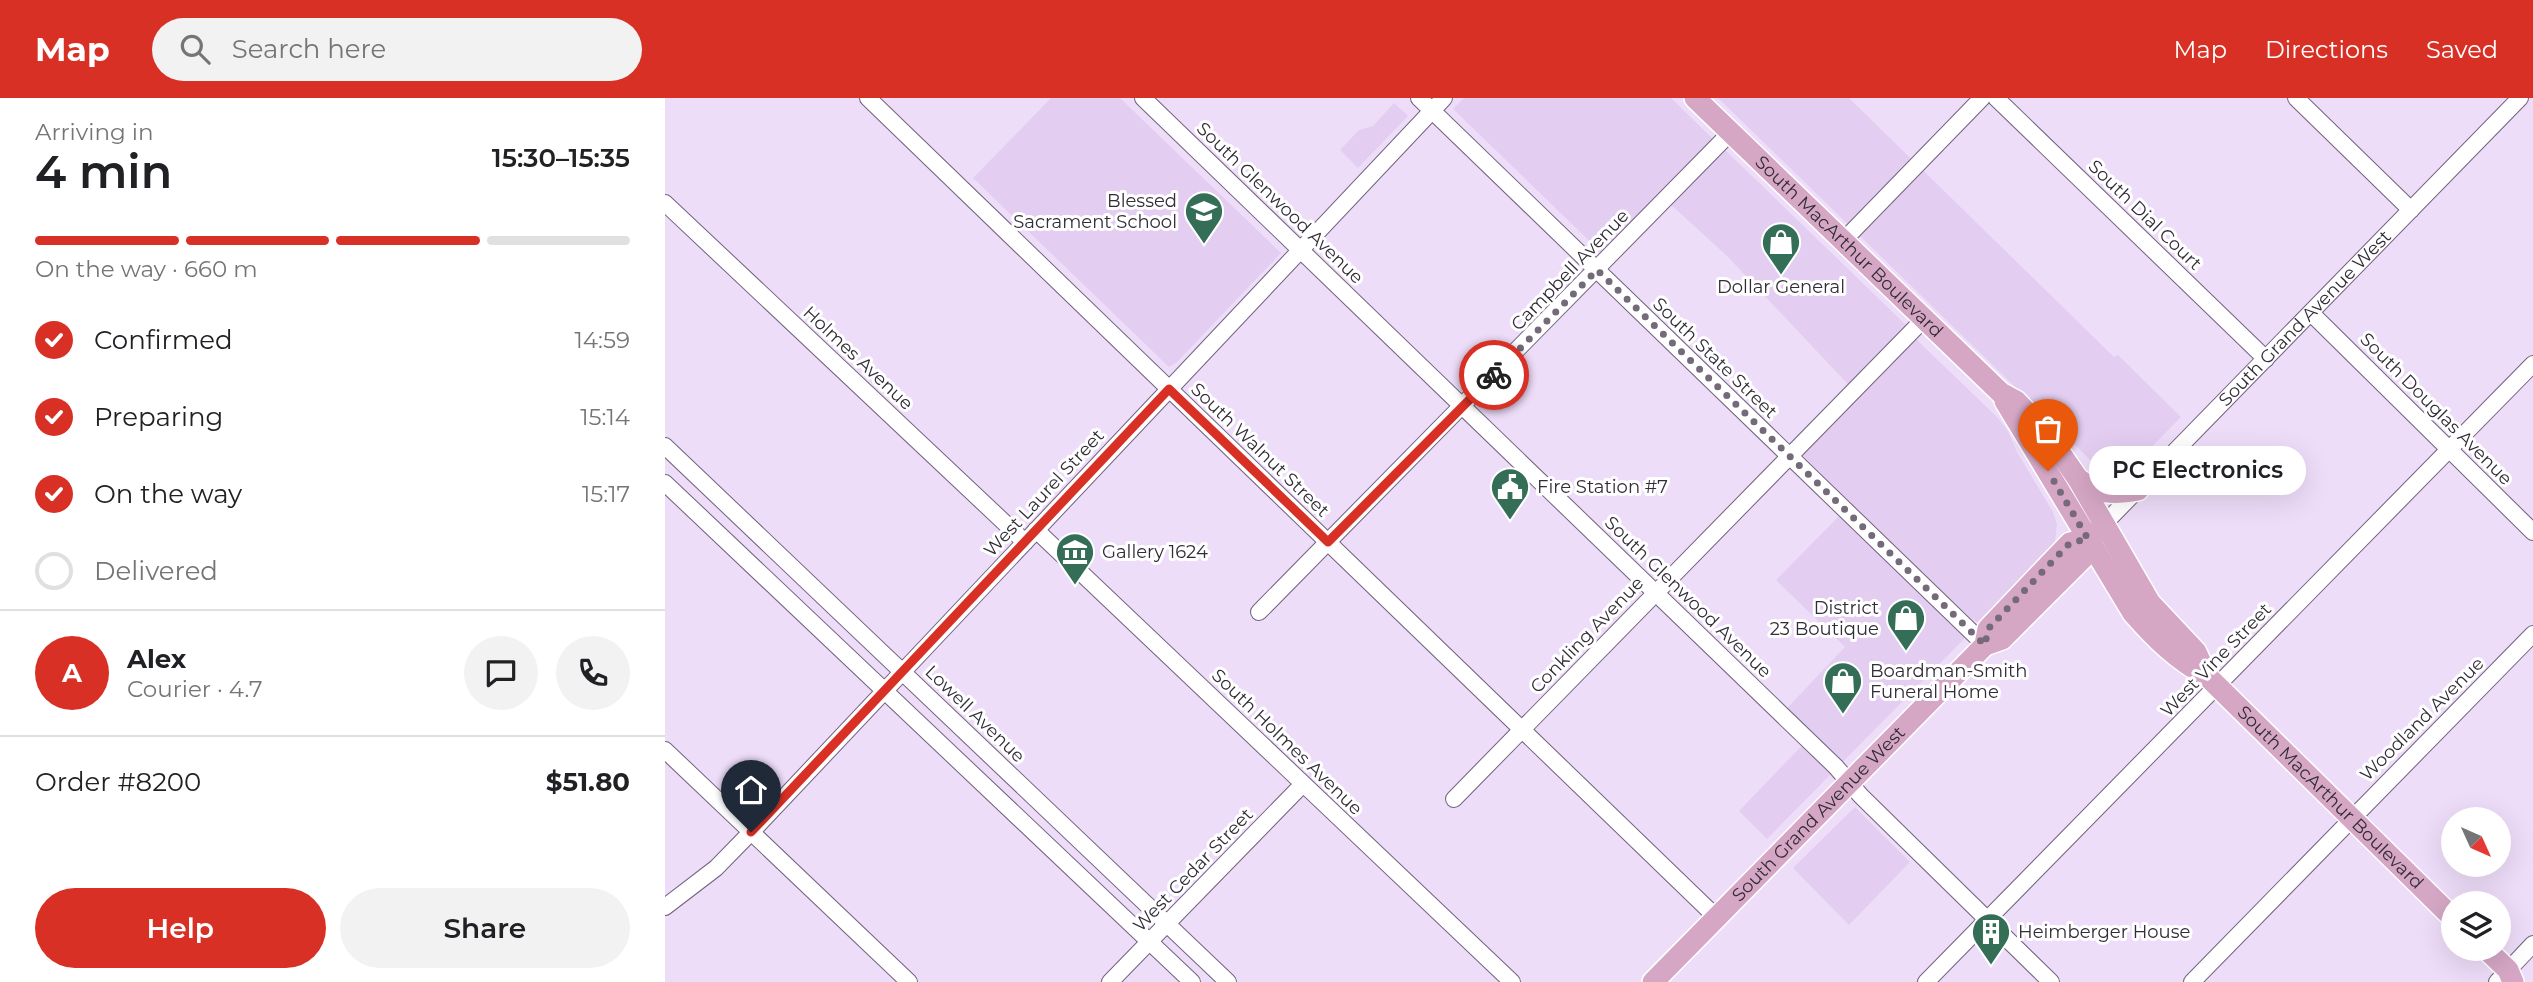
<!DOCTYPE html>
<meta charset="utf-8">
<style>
:root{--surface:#fff;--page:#f2f2f2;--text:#202124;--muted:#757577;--line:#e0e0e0;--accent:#d93025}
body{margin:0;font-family:Montserrat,sans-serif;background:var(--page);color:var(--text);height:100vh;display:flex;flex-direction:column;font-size:26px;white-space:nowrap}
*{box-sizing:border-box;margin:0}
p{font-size:23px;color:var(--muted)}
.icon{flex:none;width:38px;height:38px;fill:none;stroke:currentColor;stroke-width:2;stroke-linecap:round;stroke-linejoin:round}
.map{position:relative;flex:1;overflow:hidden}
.details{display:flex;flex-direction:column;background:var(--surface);width:665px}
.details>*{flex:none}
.needle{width:46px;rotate:135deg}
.tools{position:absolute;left:1776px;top:709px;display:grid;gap:14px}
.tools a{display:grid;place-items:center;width:70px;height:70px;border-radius:50%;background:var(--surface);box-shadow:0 7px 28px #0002;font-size:35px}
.pin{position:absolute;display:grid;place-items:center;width:60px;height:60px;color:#fff;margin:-72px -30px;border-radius:50% 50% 50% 0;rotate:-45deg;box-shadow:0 0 7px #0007}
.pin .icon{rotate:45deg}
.courier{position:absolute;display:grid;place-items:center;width:70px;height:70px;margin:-35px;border:5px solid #d93025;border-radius:50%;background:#fff;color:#222;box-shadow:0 2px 9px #0007}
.bubble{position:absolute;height:49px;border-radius:24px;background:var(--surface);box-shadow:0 7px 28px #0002;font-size:23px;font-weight:600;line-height:49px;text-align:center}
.headline em{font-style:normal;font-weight:600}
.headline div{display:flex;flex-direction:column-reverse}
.headline{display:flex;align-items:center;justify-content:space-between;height:119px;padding:0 35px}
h1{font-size:46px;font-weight:600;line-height:52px}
.bar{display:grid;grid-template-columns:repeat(4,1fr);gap:10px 7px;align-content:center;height:84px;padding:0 35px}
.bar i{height:9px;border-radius:5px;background:var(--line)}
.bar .current{background:var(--accent)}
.bar p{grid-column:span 4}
.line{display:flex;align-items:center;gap:18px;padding:0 35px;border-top:2px solid var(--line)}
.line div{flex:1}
.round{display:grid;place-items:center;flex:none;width:74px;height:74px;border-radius:37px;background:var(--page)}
ol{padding:0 35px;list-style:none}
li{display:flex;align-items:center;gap:21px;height:77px}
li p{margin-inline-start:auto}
li .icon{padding:7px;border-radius:50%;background:var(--accent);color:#fff;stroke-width:4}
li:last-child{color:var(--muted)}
li i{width:38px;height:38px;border:4px solid var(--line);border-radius:50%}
.action{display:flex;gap:14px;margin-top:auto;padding:14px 35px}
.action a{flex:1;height:80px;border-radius:42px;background:var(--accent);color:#fff;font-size:28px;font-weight:600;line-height:80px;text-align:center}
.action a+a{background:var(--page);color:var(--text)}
header{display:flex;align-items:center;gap:42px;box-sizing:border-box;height:98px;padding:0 35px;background:var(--accent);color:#fff}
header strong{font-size:33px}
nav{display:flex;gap:38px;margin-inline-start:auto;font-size:24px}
.search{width:490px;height:63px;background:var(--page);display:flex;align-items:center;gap:18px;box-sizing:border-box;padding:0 24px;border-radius:38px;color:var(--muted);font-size:26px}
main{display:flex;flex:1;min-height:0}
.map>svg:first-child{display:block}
.built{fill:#e3cef1}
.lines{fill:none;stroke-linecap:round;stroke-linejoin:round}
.minor-casing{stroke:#71627b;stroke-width:18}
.major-casing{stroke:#fff;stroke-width:24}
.minor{stroke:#fff;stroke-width:16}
.major{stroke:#d5a7c5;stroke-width:21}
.done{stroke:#746a7a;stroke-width:7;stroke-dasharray:0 12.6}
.route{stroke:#d93025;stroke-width:9}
.labels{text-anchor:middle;stroke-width:6;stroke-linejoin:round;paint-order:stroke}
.poi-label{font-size:18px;fill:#322c36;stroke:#fff;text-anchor:start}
.street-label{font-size:18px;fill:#322c36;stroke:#fff}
</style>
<header>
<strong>Map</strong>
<div class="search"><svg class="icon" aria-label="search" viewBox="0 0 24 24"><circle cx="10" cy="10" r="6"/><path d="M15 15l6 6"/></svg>Search here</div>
<nav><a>Map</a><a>Directions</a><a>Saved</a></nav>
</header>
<main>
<section class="details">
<div class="headline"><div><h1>4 min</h1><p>Arriving in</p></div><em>15:30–15:35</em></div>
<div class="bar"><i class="current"></i><i class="current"></i><i class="current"></i><i></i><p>On the way · 660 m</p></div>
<ol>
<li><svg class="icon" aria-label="check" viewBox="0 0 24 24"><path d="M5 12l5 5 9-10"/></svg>Confirmed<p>14:59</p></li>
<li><svg class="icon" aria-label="check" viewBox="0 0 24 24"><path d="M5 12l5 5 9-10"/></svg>Preparing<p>15:14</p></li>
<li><svg class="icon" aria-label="check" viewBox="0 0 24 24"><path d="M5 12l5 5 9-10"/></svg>On the way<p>15:17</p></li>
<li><i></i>Delivered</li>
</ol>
<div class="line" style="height:126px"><b class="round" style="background:var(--accent);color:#fff">A</b><div><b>Alex</b><p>Courier · 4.7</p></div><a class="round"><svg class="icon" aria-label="chat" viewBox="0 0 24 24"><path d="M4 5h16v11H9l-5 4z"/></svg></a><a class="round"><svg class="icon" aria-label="phone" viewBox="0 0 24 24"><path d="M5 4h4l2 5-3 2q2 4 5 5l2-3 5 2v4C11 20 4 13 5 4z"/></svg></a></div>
<div class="line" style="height:91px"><div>Order #8200</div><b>$51.80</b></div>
<div class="action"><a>Help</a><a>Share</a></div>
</section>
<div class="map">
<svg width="1868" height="884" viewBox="0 0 1868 884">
<rect width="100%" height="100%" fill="#eeddf9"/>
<!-- built -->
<g class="built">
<polygon points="386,0 455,0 616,155 512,264 504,269 308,80"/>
<polygon points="799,0 1006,0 1049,42 939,157 788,11"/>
<polygon points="1053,0 1184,0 1449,259 1453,257 1516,319 1450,386"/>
<polygon points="729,5 743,18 693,70 675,52 694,32 708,28"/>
<polygon points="1057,49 1241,227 1253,243 1333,320 1343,333 1352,354 1388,414 1392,426 1390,445 1384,453 1315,526 1306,520 1256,474 1139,363 1138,355 1194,298 1062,158 1004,105"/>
<polygon points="1175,417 1301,539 1102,741 1074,713 1148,636 1122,610 1180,549 1111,482"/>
<polygon points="1190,709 1245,764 1184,827 1128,770"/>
</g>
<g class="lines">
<!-- minor casing -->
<g class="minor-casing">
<g id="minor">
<polyline points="203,0 1051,819"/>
<polyline points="478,0 1171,669 1196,698 1386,884"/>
<polyline points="754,0 1320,547"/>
<polyline points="1331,0 1601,261"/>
<polyline points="1631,0 1746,112"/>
<polyline points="0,105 360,444"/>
<polyline points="1178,143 1317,0"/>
<polyline points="1646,215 1868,434"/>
<polyline points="0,348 563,884"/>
<polyline points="0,385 527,884"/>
<path id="s1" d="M1438 427 1855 0"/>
<polyline points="371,432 847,884"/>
<polyline points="594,514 1066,34"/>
<polyline points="0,652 244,884"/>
<polyline points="789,701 1259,221"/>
<polyline points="0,809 51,770 94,726 779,0"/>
<polyline points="445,884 638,686"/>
<polyline points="1261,884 1868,266"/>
<polyline points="1527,884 1868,536"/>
<polyline points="1832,884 1868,846"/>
</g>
</g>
<!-- major casing -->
<g class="major-casing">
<g id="major">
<path id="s2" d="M1030 0 1336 295 1351 303 1382 336 1413 381 1485 505 1531 554 1542 578 1788 820"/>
<path d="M1340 303 1468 515C1490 540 1512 562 1542 578"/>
<path d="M1413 381C1436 396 1446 397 1473 392"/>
<polyline points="1320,547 1323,531 1380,471 1405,445 1423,441 1432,433"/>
<polyline points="1820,850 1843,872 1848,884"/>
<path id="s3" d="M988 884 1320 547 1337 541 1419 459 1423 441"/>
</g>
</g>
<!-- minor -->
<use href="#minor" class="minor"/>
<!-- major -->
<use href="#major" class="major"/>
</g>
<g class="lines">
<!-- done -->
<polyline class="done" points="829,277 932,172 1320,547 1323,531 1380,471 1405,445 1423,441 1383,373"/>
<!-- route -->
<polyline class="route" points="86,734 504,291 663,444 829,277"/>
</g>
<!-- icons -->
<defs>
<g id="school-pin" transform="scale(2.0125)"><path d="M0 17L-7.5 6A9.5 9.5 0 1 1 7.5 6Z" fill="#346e57" stroke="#fff"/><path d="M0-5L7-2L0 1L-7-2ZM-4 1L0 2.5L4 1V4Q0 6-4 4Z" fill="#fff"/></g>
<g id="shop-pin" transform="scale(2.0125)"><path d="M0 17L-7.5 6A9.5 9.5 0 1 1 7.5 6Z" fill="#346e57" stroke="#fff"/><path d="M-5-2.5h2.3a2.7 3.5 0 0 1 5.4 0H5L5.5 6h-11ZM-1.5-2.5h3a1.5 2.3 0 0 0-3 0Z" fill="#fff"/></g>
<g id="civic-pin" transform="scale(2.0125)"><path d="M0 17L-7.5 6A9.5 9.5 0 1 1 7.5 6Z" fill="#346e57" stroke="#fff"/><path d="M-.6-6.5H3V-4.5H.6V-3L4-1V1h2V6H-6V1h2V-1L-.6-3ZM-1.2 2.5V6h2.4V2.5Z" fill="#fff"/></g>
<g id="museum-pin" transform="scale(2.0125)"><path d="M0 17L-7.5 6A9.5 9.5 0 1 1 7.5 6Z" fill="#346e57" stroke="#fff"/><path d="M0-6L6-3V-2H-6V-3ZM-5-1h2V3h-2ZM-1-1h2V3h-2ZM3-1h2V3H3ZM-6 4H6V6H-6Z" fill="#fff"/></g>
<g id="building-pin" transform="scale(2.0125)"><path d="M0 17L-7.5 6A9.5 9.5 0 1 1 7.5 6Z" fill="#346e57" stroke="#fff"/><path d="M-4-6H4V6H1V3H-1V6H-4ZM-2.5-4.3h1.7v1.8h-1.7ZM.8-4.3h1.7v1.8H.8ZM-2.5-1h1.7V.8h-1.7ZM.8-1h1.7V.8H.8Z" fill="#fff"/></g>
</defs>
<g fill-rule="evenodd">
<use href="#school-pin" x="539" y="113"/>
<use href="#shop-pin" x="1116" y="144"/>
<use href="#civic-pin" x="845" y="389"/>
<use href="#museum-pin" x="410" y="454"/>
<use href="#shop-pin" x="1241" y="520"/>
<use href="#shop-pin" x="1178" y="583"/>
<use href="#building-pin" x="1326" y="834"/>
</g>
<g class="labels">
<!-- poi labels -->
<g class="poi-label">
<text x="512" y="109" text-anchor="end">Blessed<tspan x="512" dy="21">Sacrament School</tspan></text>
<text x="1116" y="195" text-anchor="middle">Dollar General</text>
<text x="872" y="395">Fire Station #7</text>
<text x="437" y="460">Gallery 1624</text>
<text x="1214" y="516" text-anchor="end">District<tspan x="1214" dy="21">23 Boutique</tspan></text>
<text x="1205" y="579">Boardman-Smith<tspan x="1205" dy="21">Funeral Home</tspan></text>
<text x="1353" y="840">Heimberger House</text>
</g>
<!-- street labels -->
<g class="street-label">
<text transform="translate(615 105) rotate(44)" y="6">South Glenwood Avenue</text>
<text transform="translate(1480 117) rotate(44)" y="6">South Dial Court</text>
<text dy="6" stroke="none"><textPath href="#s2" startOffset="214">South MacArthur Boulevard</textPath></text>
<text transform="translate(905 172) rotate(-46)" y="6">Campbell Avenue</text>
<text dy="6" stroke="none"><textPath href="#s1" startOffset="289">South Grand Avenue West</textPath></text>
<text transform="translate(193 260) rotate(43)" y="6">Holmes Avenue</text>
<text transform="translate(1050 260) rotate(44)" y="6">South State Street</text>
<text transform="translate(1771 311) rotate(45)" y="6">South Douglas Avenue</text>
<text transform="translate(595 352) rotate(44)" y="6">South Walnut Street</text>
<text transform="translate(379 395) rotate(-47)" y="6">West Laurel Street</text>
<text transform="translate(1023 499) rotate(44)" y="6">South Glenwood Avenue</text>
<text transform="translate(922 537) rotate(-46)" y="6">Conkling Avenue</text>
<text transform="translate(1551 562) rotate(-46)" y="6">West Vine Street</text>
<text transform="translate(310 616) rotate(44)" y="6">Lowell Avenue</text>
<text transform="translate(1757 621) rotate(-45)" y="6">Woodland Avenue</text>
<text transform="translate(622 644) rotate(44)" y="6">South Holmes Avenue</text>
<text dy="6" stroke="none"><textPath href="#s2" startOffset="952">South MacArthur Boulevard</textPath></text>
<text dy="6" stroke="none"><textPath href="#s3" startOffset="236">South Grand Avenue West</textPath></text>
<text transform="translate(528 772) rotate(-46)" y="6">West Cedar Street</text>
</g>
</g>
</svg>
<div class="tools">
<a><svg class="needle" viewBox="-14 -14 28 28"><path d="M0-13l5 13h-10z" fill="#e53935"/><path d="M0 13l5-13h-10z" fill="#757577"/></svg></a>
<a><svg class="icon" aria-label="layers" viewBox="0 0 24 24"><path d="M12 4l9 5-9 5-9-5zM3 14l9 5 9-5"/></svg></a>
</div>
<div class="pin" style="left:1383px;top:373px;background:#ea580c"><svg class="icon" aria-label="bag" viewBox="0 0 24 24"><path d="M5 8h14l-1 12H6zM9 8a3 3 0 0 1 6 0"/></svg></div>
<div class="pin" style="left:86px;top:734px;background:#1f2937"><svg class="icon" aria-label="home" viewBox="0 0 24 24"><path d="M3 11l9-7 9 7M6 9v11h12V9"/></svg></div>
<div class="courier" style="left:829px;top:277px"><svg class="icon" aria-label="bike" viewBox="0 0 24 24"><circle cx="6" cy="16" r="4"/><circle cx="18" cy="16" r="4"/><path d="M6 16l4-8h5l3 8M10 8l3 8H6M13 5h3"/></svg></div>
<div class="bubble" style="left:1424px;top:348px;width:217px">PC Electronics</div>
</div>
</main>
